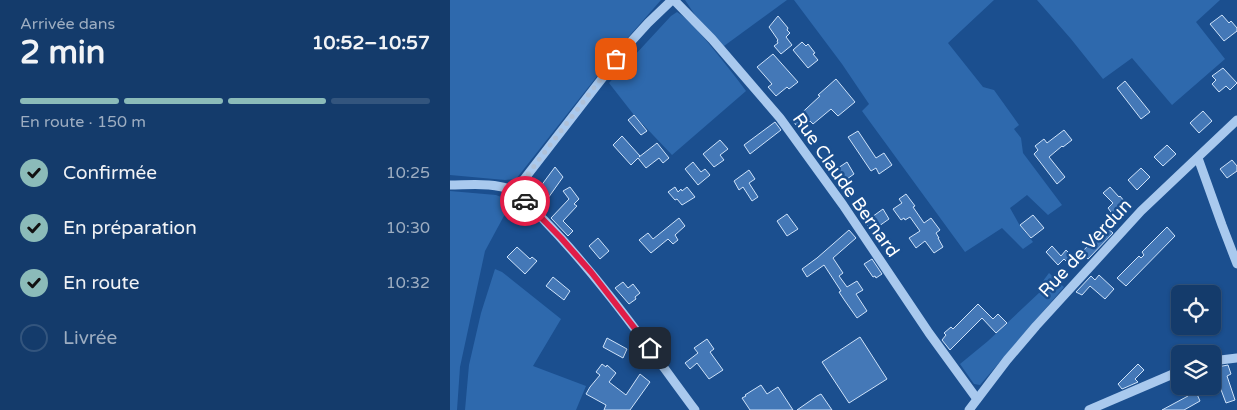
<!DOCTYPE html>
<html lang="fr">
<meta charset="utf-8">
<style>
:root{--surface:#143b6b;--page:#214673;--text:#f1f3f6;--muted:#9dadc1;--line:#33557e;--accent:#8bbbb9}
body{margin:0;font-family:"Varela Round",sans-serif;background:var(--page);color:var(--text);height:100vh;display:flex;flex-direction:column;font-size:19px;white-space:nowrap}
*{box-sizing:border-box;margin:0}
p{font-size:16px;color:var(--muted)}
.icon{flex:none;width:28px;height:28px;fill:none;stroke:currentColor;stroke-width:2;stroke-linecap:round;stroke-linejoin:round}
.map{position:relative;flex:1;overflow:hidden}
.side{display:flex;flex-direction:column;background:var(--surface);width:450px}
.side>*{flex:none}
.fabs{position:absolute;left:721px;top:285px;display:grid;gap:10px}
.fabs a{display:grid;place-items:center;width:50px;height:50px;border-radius:8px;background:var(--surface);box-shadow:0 1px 4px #0004,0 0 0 1px var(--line);font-size:25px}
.pin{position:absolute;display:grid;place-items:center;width:42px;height:42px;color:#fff;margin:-21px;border-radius:10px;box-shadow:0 2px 8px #0006}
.courier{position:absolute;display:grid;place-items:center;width:50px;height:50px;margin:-25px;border:4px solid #e11d48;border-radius:50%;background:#fff;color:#222;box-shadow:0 1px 6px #0007}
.overview em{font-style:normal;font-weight:700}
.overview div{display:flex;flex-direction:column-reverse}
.overview{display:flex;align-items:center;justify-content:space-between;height:85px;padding:0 20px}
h1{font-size:32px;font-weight:700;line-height:38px}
.bar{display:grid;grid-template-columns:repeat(4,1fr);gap:8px 5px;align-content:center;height:60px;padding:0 20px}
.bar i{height:6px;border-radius:4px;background:var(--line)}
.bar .on{background:var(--accent)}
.bar p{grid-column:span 4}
ol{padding:0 20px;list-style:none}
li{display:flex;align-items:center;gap:15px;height:55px}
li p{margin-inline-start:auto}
li .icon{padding:5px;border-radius:50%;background:var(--accent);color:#111;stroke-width:4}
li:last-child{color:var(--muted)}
li i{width:28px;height:28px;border:2px solid var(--line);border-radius:50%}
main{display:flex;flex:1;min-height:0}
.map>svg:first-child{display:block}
.green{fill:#2e69ad}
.building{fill:#4478b7;stroke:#cfe3fa}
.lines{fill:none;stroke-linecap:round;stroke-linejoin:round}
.minor{stroke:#a9c9ee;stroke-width:9}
.done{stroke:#afc1d8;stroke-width:5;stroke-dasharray:0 9}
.route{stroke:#e11d48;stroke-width:6}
.labels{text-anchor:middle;stroke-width:5;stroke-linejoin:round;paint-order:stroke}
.street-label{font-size:18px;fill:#fff;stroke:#1b4f8f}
</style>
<main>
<section class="side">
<div class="overview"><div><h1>2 min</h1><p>Arrivée dans</p></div><em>10:52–10:57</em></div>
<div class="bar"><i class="on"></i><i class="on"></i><i class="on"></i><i></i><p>En route · 150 m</p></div>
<ol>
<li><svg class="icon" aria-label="check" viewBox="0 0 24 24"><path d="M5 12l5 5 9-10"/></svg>Confirmée<p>10:25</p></li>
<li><svg class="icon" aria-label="check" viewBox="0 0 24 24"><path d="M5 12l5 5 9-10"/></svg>En préparation<p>10:30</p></li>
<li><svg class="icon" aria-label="check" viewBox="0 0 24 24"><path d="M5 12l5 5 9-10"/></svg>En route<p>10:32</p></li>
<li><i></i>Livrée</li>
</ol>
</section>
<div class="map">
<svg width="787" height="410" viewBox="0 0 787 410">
<rect width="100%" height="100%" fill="#1b4f8f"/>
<!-- green -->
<g class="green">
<polygon points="0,0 211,0 174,42 66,179 55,180 0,175"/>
<polygon points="235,0 337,0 274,46 245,15"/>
<polygon points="344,0 544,0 498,43 533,87 544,90 569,125 564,129 571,138 573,153 612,205 598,215 577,195 560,208 569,224 583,242 573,249 552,228 515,252 412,111 419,104 392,64"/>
<polygon points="587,0 770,0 746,22 775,59 722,105 682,58 653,79 621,39"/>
<path d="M227 12C238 19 246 29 255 39 269 56 283 73 296 91L222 155 184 115 159 83 221 16Z"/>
<polygon points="0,191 46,195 59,200 64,206 55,214 35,251 10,367 7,410 0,410"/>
<polygon points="45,269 52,272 111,319 83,366 136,386 126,410 15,410 19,365 31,313"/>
<polygon points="599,273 614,287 530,385 524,384 510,364 538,341 590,292 587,289"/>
</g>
<!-- building -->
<g class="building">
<polygon points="772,15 779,23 781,21 787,28 787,31 774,41 760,24"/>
<polygon points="328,16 338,28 337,30 340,33 336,37 342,45 331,54 324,46 328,43 327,41 328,40 319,27"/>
<polygon points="352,42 356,46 358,44 365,53 363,54 368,60 358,68 343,50"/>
<polygon points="323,54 348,82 339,89 337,87 326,96 318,87 322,84 307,67"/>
<polygon points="773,68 787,83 780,90 776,86 769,92 762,84 766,80 762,76"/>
<polygon points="386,79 405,102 388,116 381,109 363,124 360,121 350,130 343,121 370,96 368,95"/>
<polygon points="675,81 700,112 691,119 667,88"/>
<polygon points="753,111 762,121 749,133 740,123"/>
<polygon points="184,115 197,131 191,135 178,120"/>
<polygon points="325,122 331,130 300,154 294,145"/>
<polygon points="614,130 622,140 613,147 612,146 599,157 615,177 607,184 584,154 588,150 585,146 594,139 597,143"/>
<polygon points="408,131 426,158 434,153 442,165 429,174 426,168 421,171 398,137"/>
<polygon points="172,136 190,156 189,157 207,143 219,158 213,163 209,158 196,168 188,158 181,165 163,145"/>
<polygon points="270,140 278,149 270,155 274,160 264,167 253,154"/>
<polygon points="717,145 726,154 713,166 704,157"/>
<polygon points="782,160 787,166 787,171 777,178 770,169"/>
<polygon points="243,162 251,172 255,169 260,175 248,185 235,169"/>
<polygon points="397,162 404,174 397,179 400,183 393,188 382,172"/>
<polygon points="105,167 113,177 91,208 82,198"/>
<polygon points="691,168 700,177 687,190 678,180"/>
<polygon points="299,170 305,179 299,183 308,197 302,201 293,187 289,190 284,181"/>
<polygon points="120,187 129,199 124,204 127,206 113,221 123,231 118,236 101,218 119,199 113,191"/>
<polygon points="225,187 228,192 231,189 232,191 237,187 245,197 232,205 227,199 225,200 218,192"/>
<polygon points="660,187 669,197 670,196 679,207 675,210 677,212 667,220 658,208 663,203 653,193"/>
<polygon points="456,194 465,206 463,207 474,223 481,218 490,230 486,233 489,238 488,238 493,247 484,253 475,241 466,248 459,238 470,231 460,217 455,220 454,218 451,220 443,209 452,203 449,199"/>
<polygon points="433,209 439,219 422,231 415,222"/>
<polygon points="337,214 348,229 337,236 327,221"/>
<polygon points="583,215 594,228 581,238 570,225"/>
<polygon points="229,218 235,226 225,235 228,240 223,244 218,239 201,253 189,240 198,233 203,239"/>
<polygon points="656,227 663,233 638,259 631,253"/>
<polygon points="717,227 725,236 676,286 667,278 689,256 691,258 694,255 692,252"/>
<polygon points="399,230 406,238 383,258 393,273 389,276 397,287 407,281 413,290 406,294 417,311 407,318 395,301 389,292 391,291 374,265 357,277 352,269 367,258"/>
<polygon points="148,238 159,251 150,259 139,246"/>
<polygon points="602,246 611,256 616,250 623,257 617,262 614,259 608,265 596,252"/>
<polygon points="67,247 80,259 82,257 87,261 75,274 57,257"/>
<polygon points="422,259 432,274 426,278 425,276 423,277 414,264"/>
<polygon points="649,275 664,289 655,299 640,286 632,295 626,292 641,276 645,280"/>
<polygon points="103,277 120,291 114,300 96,286"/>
<polygon points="173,282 178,288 183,284 190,293 185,297 186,299 179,304 165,288"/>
<polygon points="528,304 543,319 548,314 557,323 546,333 532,318 500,350 492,340 496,335 494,333 501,327 503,329"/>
<polygon points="410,337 437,379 399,403 372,362"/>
<polygon points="157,338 177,349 173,358 153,347"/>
<polygon points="257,339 264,349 260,352 273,370 259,379 247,363 240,369 235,363 248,353 244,348"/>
<polygon points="152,364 156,367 157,365 166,373 159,382 176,395 190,374 200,382 180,410 154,410 156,405 136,394 140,387 150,375 146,372"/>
<polygon points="688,364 694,370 685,379 688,382 672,389 668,384"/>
<polygon points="778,365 781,374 777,376 785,400 776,403 767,379 762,381 762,368"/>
<polygon points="311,385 317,394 328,387 343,410 300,410 292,398 296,396 295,395"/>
<polygon points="743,392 744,393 746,392 750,401 734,410 712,410 738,396 737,395"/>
<polygon points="371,394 382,410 347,410 367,396"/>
</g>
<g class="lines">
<!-- minor -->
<g class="minor">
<polyline points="224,0 262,39 330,118 393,205 479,333 527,399"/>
<polyline points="748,158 772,225 787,264"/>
<path d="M0 185C20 185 45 182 64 191 72 195 87 213 94 220 150 278 197 345 245 410"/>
<polyline points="65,191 178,45 198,23 222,0"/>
<polyline points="762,361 787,358"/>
<polyline points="519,410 557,360 586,326 691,211 787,120"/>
<polyline points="639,410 730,371"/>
</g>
</g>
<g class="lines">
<!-- done -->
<polyline class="done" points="75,201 65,191 166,59"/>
<!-- route -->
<polyline class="route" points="75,201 111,238 141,272 200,348"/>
</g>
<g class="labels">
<!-- street labels -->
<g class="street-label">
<text transform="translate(396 185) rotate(55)" y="6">Rue Claude Bernard</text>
<text transform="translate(635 248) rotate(-47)" y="6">Rue de Verdun</text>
</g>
</g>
</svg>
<div class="fabs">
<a><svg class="icon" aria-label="locate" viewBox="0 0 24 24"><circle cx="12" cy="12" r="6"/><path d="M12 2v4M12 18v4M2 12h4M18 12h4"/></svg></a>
<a><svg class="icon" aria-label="layers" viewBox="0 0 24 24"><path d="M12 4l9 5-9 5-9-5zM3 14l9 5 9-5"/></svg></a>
</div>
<div class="pin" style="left:166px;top:59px;background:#ea580c"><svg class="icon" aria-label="bag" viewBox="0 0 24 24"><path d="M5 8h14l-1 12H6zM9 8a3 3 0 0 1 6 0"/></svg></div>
<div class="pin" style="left:200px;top:348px;background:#1f2937"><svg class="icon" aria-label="home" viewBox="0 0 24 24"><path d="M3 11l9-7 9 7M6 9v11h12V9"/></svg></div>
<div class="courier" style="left:75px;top:201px"><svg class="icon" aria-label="car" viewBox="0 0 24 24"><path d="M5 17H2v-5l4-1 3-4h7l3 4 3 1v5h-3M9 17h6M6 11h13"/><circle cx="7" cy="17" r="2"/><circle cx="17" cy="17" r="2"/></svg></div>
</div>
</main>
